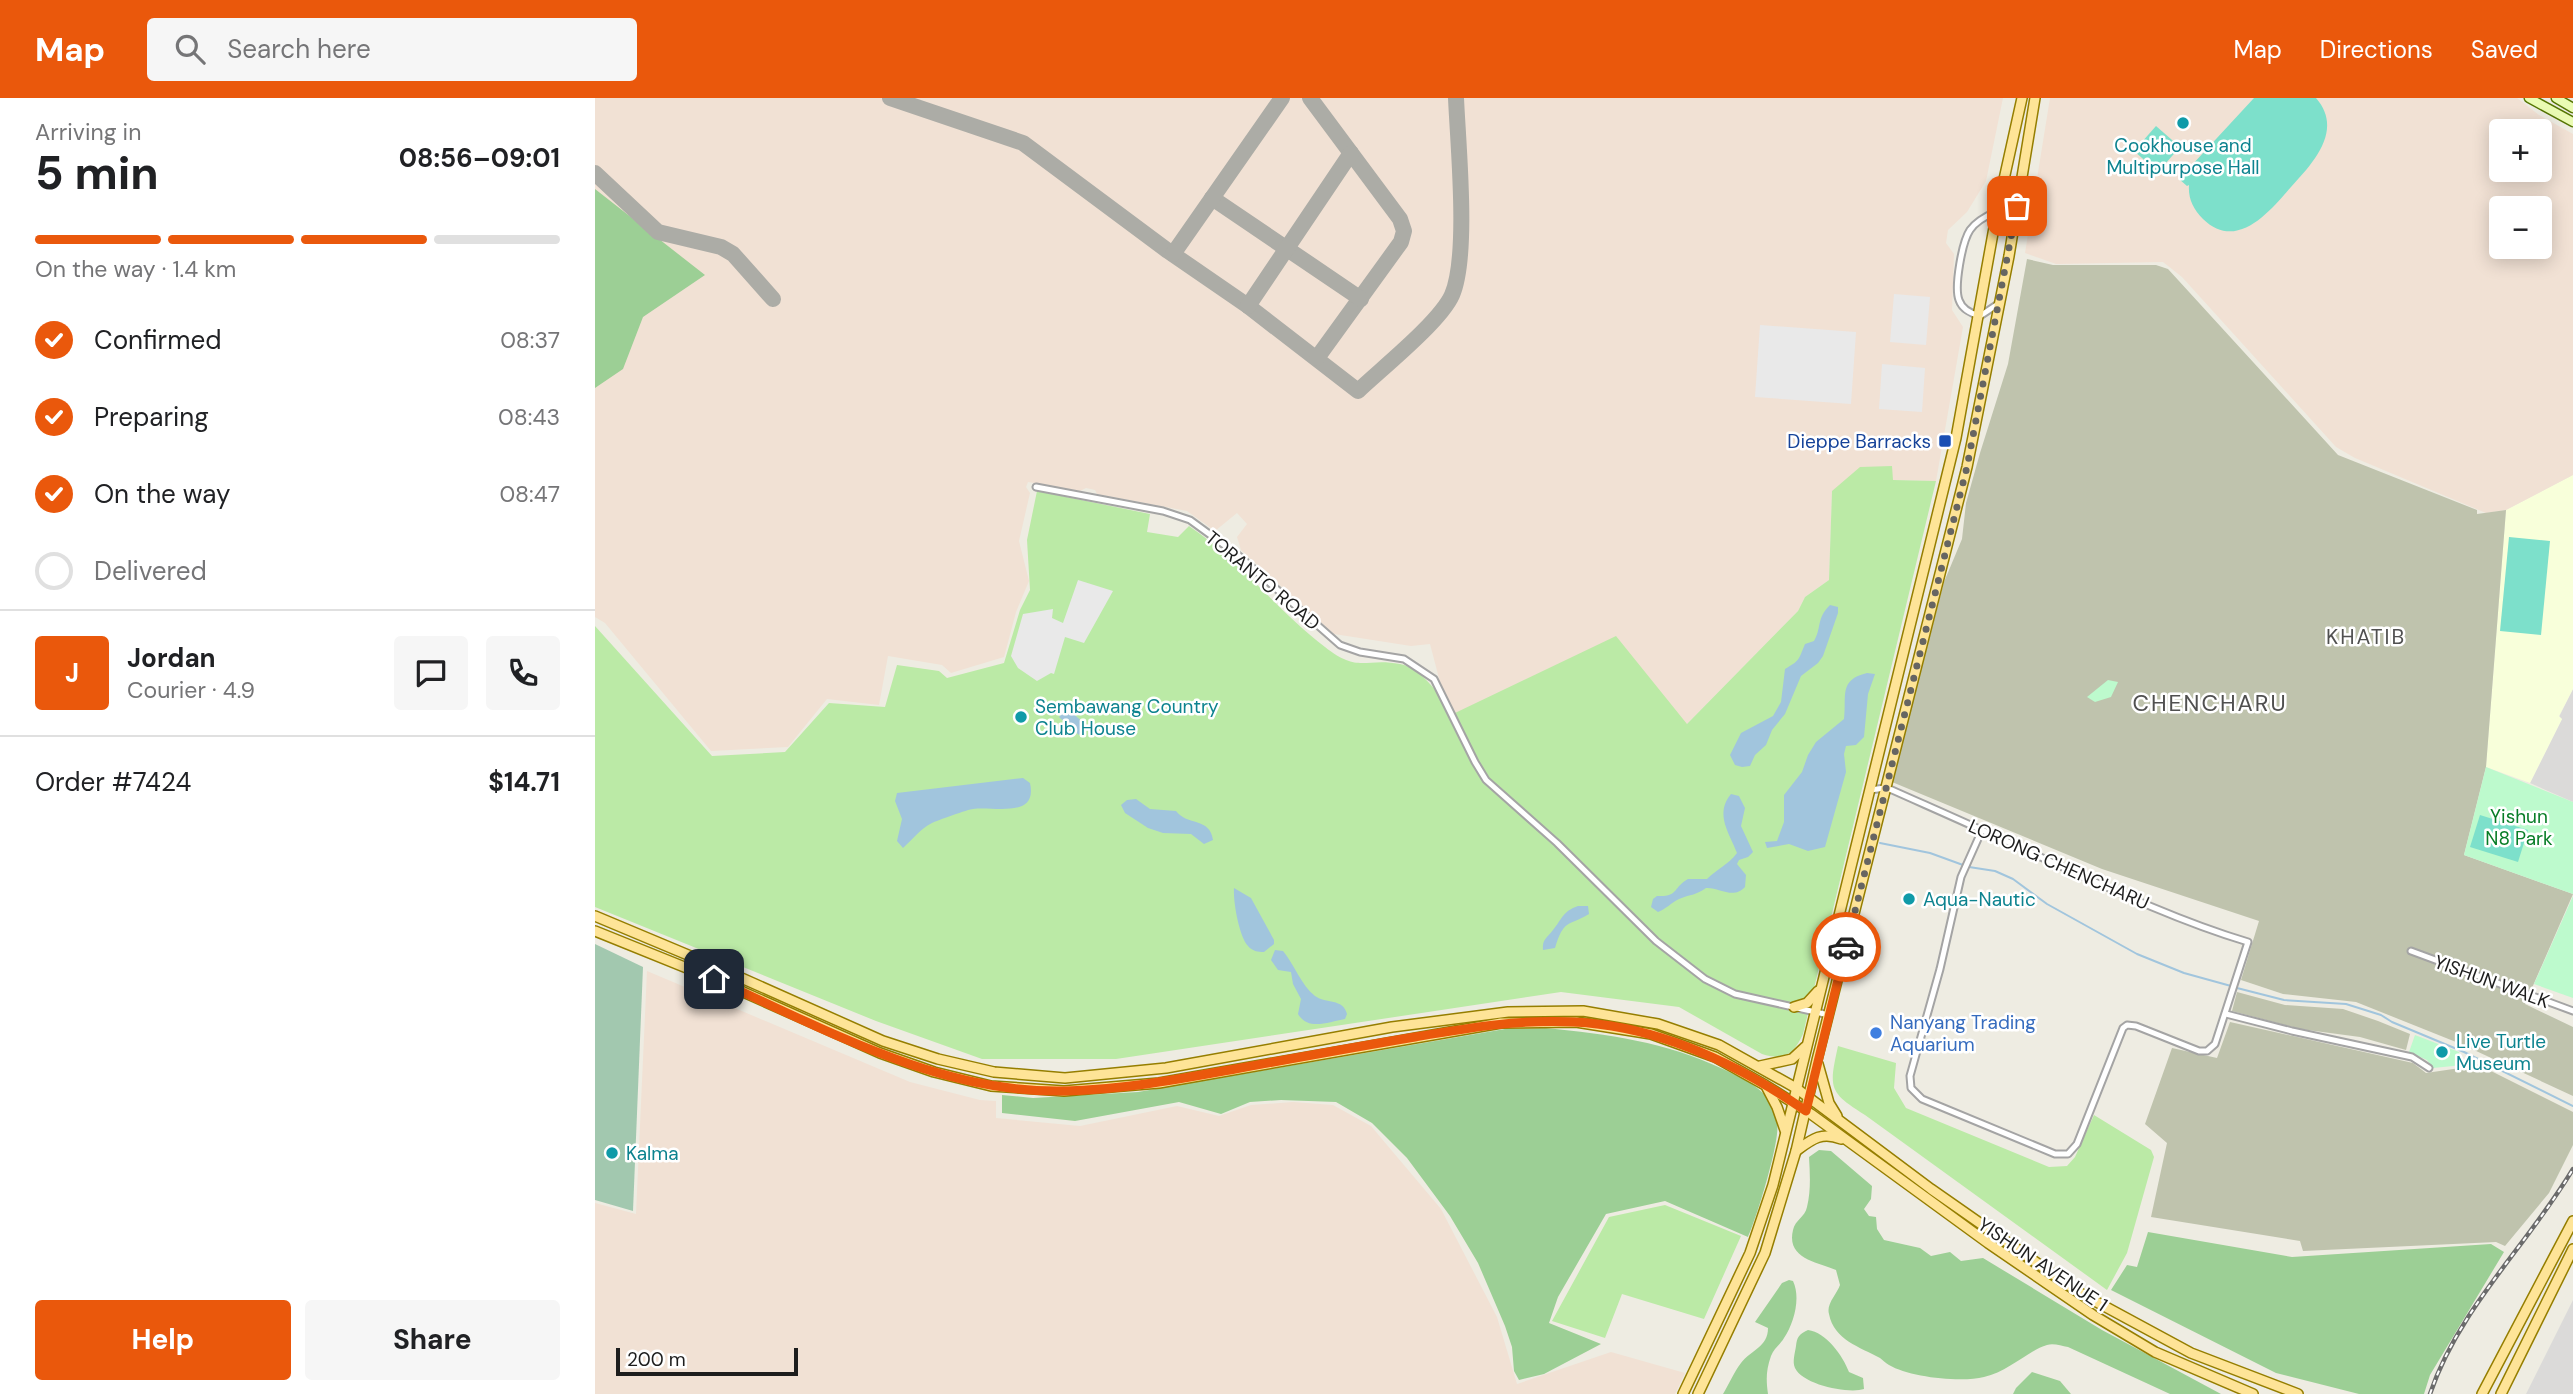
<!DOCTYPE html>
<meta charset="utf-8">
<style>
:root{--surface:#fff;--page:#f6f6f6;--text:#202124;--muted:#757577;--line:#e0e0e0;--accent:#ea580c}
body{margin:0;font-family:"DM Sans",sans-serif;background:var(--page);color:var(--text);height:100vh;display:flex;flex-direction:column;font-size:26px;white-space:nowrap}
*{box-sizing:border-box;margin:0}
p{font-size:23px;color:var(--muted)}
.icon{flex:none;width:38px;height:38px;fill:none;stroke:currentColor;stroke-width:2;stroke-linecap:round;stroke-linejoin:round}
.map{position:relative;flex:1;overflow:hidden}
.details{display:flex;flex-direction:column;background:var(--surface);width:595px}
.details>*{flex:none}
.fabs{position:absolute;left:1894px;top:21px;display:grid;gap:14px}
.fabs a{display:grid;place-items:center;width:63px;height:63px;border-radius:7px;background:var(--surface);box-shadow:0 4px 18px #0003;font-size:35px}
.scale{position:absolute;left:21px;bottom:18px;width:182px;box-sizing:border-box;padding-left:7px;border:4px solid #1d1d1d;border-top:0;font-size:19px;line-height:24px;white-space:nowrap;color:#1d1d1d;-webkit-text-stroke:5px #fff;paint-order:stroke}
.pin{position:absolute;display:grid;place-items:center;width:60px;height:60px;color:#fff;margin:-30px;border-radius:14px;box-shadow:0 4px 10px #0006}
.courier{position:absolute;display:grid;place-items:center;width:70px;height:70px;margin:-35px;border:5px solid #ea580c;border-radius:50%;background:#fff;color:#222;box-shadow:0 2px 9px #0007}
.headline em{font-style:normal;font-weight:700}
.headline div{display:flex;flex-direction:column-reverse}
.headline{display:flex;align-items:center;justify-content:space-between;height:119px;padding:0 35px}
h1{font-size:46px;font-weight:700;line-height:52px}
.bar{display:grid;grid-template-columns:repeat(4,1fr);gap:10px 7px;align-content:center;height:84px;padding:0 35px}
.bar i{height:9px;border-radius:5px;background:var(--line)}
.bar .active{background:var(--accent)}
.bar p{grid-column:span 4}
.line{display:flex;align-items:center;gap:18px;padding:0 35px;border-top:2px solid var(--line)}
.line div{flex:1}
.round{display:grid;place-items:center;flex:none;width:74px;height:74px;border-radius:7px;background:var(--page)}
ol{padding:0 35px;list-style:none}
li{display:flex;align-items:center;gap:21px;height:77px}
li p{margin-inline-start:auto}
li .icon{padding:7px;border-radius:50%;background:var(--accent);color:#fff;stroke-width:4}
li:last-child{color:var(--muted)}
li i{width:38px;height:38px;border:4px solid var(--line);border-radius:50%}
.button{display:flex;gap:14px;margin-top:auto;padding:14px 35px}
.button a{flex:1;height:80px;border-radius:7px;background:var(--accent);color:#fff;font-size:28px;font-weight:700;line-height:80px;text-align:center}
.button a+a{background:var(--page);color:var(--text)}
header{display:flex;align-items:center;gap:42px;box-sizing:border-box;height:98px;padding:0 35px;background:var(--accent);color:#fff}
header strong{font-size:33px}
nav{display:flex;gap:38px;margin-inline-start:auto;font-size:24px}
.search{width:490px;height:63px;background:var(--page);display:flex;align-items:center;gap:18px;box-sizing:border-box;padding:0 24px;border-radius:7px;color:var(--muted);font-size:26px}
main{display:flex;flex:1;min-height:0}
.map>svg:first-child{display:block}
.residential{fill:#dbdad9}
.education{fill:#f8ffda}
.military{fill:#f1e1d4;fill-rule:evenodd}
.construction{fill:#bfc3ad}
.grass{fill:#bbeaa6}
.forest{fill:#9ccf95}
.cemetery{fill:#a2c8af}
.park{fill:#bdfacd}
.pitch{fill:#7de0cb}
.parking{fill:#e9e9e9}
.water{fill:#a1c5dd}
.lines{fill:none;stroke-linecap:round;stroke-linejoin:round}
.stream{stroke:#a1c5dd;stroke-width:2}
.taxiway{stroke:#acaca6;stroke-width:16}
.minor-casing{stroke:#a4a4a4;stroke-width:9}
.secondary-casing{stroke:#547502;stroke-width:11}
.primary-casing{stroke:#957e00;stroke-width:12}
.minor{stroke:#fff;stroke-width:5}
.secondary{stroke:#eafbb3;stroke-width:8}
.primary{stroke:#fee497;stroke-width:9}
.rail-casing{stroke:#6b6b6b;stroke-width:4.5}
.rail{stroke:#fff;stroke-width:2;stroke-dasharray:5;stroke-linecap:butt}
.done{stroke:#666562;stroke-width:7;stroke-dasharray:0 12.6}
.route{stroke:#ea580c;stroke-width:9}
.culture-dot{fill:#0f9aa8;stroke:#fff;stroke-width:2.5}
.transit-dot{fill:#1a4fb4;stroke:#fff;stroke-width:2.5}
.shop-dot{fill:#3f7fe0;stroke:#fff;stroke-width:2.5}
.labels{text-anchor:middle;stroke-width:5;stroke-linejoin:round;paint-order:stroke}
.culture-label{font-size:19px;fill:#0d838f;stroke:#fff;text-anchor:start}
.transit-label{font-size:19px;fill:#164399;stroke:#fff;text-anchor:end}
.street-label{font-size:19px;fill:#1d1d1d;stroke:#fff}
.park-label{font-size:19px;fill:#087d27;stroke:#fff}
.shop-label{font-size:19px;fill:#366cbe;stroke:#fff;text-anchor:start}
.neighbourhood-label{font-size:21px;letter-spacing:2px;fill:#505050;stroke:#fff}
.quarter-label{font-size:23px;letter-spacing:2px;fill:#505050;stroke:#fff}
</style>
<header>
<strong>Map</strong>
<div class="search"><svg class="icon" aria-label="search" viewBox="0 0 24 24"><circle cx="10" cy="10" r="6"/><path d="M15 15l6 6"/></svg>Search here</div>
<nav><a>Map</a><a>Directions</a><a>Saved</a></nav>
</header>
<main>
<section class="details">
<div class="headline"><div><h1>5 min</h1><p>Arriving in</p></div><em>08:56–09:01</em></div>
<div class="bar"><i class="active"></i><i class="active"></i><i class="active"></i><i></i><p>On the way · 1.4 km</p></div>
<ol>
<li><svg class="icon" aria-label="check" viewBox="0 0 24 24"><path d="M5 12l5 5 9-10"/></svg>Confirmed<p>08:37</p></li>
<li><svg class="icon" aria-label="check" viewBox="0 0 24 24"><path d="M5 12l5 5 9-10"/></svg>Preparing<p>08:43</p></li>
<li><svg class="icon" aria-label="check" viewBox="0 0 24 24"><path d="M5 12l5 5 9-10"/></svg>On the way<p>08:47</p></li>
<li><i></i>Delivered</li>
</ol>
<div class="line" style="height:126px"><b class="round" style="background:var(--accent);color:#fff">J</b><div><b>Jordan</b><p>Courier · 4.9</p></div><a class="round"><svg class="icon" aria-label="chat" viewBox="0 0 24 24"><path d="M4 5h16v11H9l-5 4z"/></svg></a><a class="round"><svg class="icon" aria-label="phone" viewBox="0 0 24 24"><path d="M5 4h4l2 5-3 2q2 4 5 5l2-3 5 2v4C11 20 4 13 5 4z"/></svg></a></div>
<div class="line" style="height:91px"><div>Order #7424</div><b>$14.71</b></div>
<div class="button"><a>Help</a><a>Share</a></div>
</section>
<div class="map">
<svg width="1978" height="1296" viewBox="0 0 1978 1296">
<rect width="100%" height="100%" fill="#eeece2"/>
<!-- residential -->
<g class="residential">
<polygon points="1978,591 1978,704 1935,685 1967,621 1964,619"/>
<polygon points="1978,1202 1978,1296 1931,1296"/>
</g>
<!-- education -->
<polygon class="education" points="1978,377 1978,591 1964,618 1967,621 1935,685 1891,669 1911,412"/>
<!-- military -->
<g class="military">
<polygon points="0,0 1408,0 1391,83 1372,114 1353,132 1351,145 1359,156 1357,212 1368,229 1341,383 1297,382 1237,393 1234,482 1210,499 1203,513 1092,626 977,560 860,616 845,584 835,546 816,548 739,536 646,452 642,439 652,426 642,415 620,433 592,413 502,396 500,392 491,390 485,393 433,384 431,389 435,395 424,443 434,483 421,514 409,559 356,575 347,567 293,558 284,607 232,601 193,649 116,653 10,525 0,519"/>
<path d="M1455 0H1922L1944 17 1978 36V377L1911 412 1891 415 1760 360 1741 349 1587 179 1568 164 1461 166 1430 155ZM1906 33H1944V72H1906ZM1906 110H1944V149H1906Z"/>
<polygon points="52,873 315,984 385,1002 401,1003 401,1020 485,1028 582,1008 624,1018 656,1007 698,1004 738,1007 776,1028 846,1111 902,1219 922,1286 1016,1254 1090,1275 1080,1296 0,1296 0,1105 41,1116"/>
</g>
<!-- construction -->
<g class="construction">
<polygon points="1432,161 1458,167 1561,167 1573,171 1743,357 1882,412 1882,416 1911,412 1891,669 1869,757 1978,796 1930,906 1978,929 1978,998 1866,946 1761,904 1688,896 1646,882 1664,823 1507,771 1297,684 1349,484 1367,441 1371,405 1385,355 1413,266"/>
<polygon points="1642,894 1690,907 1748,911 1783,923 1815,936 1811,952 1765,939 1705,931 1637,913"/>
<polygon points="1635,924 1818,965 1831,975 1872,969 1870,960 1978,1014 1978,1047 1954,1095 1910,1148 1901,1144 1708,1153 1705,1143 1556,1119 1572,1045 1550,1026 1577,950 1622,960"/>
</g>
<!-- grass -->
<g class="grass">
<path d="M1297 368 1298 382 1341 383 1208 936C1199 956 1189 963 1167 956L1084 909 966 894 521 961H387L281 923 0 809V528L117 658 190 654 234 605 290 609 302 567 344 573 352 580 409 565 425 512 435 492 432 442 442 393 555 416 552 434 583 439 594 428C646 463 681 512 730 549 764 576 770 559 805 566 827 570 846 600 860 615L1021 538 1092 626 1203 513 1210 499 1234 482 1237 393 1265 369Z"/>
<path d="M1243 948 1301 965 1299 990 1311 1010 1454 1069 1472 1068 1480 1059 1499 1017 1556 1052 1559 1059 1532 1155 1512 1192 1270 1017C1233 994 1234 990 1243 948Z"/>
<polygon points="1070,1107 1146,1138 1109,1221 1027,1196 1010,1240 957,1223 1014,1119"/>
</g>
<!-- forest -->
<g class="forest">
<polygon points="0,91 110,177 48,219 28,271 0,290"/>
<path d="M951 930C1013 936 1071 944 1128 971 1142 978 1157 984 1169 996 1175 1002 1180 1017 1182 1025 1186 1041 1161 1122 1153 1139L1070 1103 1011 1116 963 1199 954 1225 1006 1246 949 1276 924 1282 919 1273 917 1249 910 1228 883 1165 855 1118 812 1060 777 1025 741 1004 686 1002 655 1004 626 1016 584 1004 480 1023 407 1015V997L438 1000 543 994 910 931Z"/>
<path d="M1224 1052 1236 1053 1277 1088 1276 1101 1269 1111 1274 1118 1281 1119 1282 1131 1289 1142 1325 1150 1336 1158 1355 1154 1366 1163 1388 1160 1507 1232 1626 1296H1575L1473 1249C1466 1248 1459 1245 1452 1247 1434 1252 1413 1274 1389 1279 1366 1285 1314 1279 1294 1267 1290 1265 1288 1262 1285 1260 1265 1249 1239 1242 1234 1216 1231 1206 1242 1196 1245 1187L1241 1172C1223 1164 1191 1161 1198 1132 1200 1122 1210 1119 1212 1109 1216 1093 1215 1076 1214 1059Z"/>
<polygon points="1553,1134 1697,1159 1896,1146 1909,1154 1835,1277 1829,1296 1764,1296 1681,1275 1516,1192 1532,1167 1542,1169"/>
<path d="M1194 1182 1198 1183C1206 1200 1199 1225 1189 1240 1185 1247 1179 1250 1176 1258 1171 1272 1171 1282 1173 1296H1128C1134 1286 1139 1274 1146 1265 1156 1252 1173 1249 1173 1230L1160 1224 1187 1185Z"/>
<path d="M1213 1232C1231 1234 1248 1258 1254 1274L1268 1280 1269 1291C1254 1296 1208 1287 1200 1270 1197 1264 1200 1255 1201 1248 1202 1239 1204 1236 1213 1232Z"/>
<polygon points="1437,1274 1465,1283 1476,1296 1418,1296 1421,1290"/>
</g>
<!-- cemetery -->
<polygon class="cemetery" points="0,846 48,869 38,1113 0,1102"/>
<!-- park -->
<g class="park">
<polygon points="1513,582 1523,584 1516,599 1500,604 1492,599"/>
<polygon points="1891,669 1978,704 1978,796 1869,757"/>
<polygon points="1978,798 1978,900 1939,886"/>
<polygon points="1820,937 1864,954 1868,967 1838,970 1832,962 1814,954"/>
</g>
<!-- pitch -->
<g class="pitch">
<path d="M1659 0H1721C1749 32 1718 65 1696 89 1675 113 1642 154 1608 121 1598 111 1593 100 1594 87L1592 88 1584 81Z"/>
<polygon points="1561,28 1585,49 1563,74 1539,53"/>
<polygon points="1914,439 1955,443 1946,537 1905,533"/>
<polygon points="1885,717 1933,732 1923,764 1875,749"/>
</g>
<!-- parking -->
<g class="parking">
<polygon points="1299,196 1335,199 1331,247 1295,244"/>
<polygon points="1165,227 1261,234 1256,306 1160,299"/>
<polygon points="1287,266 1330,270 1327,314 1284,311"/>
<polygon points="483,482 518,493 489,545 470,539 459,576 456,575 442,583 423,570 416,558 428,516 458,511 457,520 468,525"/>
</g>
<!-- water -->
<g class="water">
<path d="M1235 507 1243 509V515L1228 558 1223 565 1206 578 1190 616 1177 632 1171 647 1160 657 1155 668 1147 669 1140 667 1135 657 1146 635 1178 618 1186 604 1190 571C1205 562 1203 563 1210 546L1219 543C1227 529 1221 521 1235 507Z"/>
<path d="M1272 575 1280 576 1273 596 1269 639 1261 647 1251 648 1249 656 1251 674 1230 749 1213 753 1194 746 1172 750 1170 744 1182 743 1189 724V697L1207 674 1213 657 1221 644 1249 621C1252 598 1243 582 1272 575Z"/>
<polygon points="472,610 492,628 484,637 464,619"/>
<path d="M428 680 435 685C443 721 399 708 378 711 374 711 341 723 337 725 326 730 317 742 308 750L302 743 307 721 300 703 302 695Z"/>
<path d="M1136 696 1144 698 1150 710 1146 728 1158 754 1153 759 1144 762 1142 766 1151 777 1150 789C1138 802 1124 789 1111 790 1102 797 1093 797 1084 801 1076 805 1071 811 1063 814L1056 809 1058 801 1062 798C1084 799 1078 789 1093 781H1112C1122 771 1133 767 1142 755 1135 736 1119 716 1136 696Z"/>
<path d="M541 701 555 711 581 713C592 728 615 719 618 742L609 746 596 736 568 735 553 730 530 715 526 707 532 702Z"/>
<path d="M639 790 656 800 679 842V846L669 854C663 854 657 853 653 848 644 838 638 803 639 790Z"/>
<path d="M983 808H993L994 816C972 829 969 821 960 850L948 852C947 841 952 840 958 832 967 821 968 813 983 808Z"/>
<path d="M680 852 688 853C699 866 706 887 720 898 731 906 748 900 752 916L750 921C733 924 713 933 703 916L706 901 698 886 696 874 683 872 676 862Z"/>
</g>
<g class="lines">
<!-- stream -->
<g class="stream">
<polyline points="1285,745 1335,755 1368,767"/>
<polyline points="1374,769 1400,773 1418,781 1452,806 1542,856 1589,875 1636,888"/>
<polyline points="1642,890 1689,902 1751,906 1786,917 1797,924 1869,954 1978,1008"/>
</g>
<!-- taxiway -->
<g class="taxiway">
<path d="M295 0 428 45 573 153 653 208 763 293C786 271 845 224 857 197 874 158 863 47 861 0"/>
<polyline points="715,0 805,121 809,133 806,144 722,260"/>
<polyline points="0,75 63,134 126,149 138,156 178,201"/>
<polyline points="617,100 766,201"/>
<polyline points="578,156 687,0"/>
<polyline points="653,208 756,55"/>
</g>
<!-- minor casing -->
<g class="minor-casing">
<g id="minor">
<path d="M1402 113C1393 117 1381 123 1375 132 1367 144 1359 189 1364 202 1367 211 1377 216 1385 218L1403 206"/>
<polyline points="441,389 568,413 595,422 643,457 745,547 765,554 809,561 839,581 880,664 891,682 962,745 1061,843 1110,881 1140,896 1234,917"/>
<path d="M1275 692 1290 690 1297 692C1344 713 1392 734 1439 756 1509 788 1580 822 1653 844L1620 946 1612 953H1604L1541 928 1532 927 1528 930 1482 1046 1473 1056H1460L1327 1001 1316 990 1315 978 1345 871 1366 779 1387 732"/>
<polyline points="1816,853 1978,913"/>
<polyline points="1631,916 1697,933 1817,959 1834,970"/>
</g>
</g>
<!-- secondary casing -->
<g class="secondary-casing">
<g id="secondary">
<polyline points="1934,0 1978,24"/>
<polyline points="1961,0 1978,10"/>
</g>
</g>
<!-- primary casing -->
<g class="primary-casing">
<g id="primary">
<polyline points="0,818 124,870 288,943 343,961 399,974 470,980 571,970 797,929 913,914 988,913 1063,926 1124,947 1201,990 1336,1091 1485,1195 1596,1255 1703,1296"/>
<polyline points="0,833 119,881 285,955 339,974 396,988 469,993 564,985 906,925 981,924 1056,936 1120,959 1170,987 1216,1016 1393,1145 1498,1217 1560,1254 1658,1296"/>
<polyline points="1199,909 1212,905 1223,893"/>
<polyline points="1223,966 1234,1005 1242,1018"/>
<polyline points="1165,968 1197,961 1210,949"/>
<polyline points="1172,990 1182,1009 1190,1032"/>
<path d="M1201 1053C1216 1042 1226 1033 1246 1041"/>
<polyline points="1088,1296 1155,1155 1178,1087 1361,340 1402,113 1427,0"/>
<polyline points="1103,1296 1170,1155 1201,1053 1222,962 1372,369 1414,158 1440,0"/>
<polyline points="1887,1296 1978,1123"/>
<polyline points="1906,1296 1978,1151"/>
</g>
</g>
<!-- minor -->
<use href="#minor" class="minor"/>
<!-- secondary -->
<use href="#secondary" class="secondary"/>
<!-- primary -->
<use href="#primary" class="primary"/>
<!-- rail casing -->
<g class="rail-casing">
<path id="rail" d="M1835 1296C1864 1210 1932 1148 1978 1071"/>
</g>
<!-- rail -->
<use href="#rail" class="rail"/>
</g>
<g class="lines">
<!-- done -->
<polyline class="done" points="1251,849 1372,369 1422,108"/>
<!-- route -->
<path class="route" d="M119 881C230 931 345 996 470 993 527 992 584 981 640 971 700 960 760 949 820 939 873 930 925 921 979 924 1062 928 1143 966 1211 1013L1251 849"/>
</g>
<!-- markers -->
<g class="culture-dot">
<circle cx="1588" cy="25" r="7"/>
<circle cx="426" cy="619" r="7"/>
<circle cx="1314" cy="801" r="7"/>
<circle cx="1847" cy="954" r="7"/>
<circle cx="17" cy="1055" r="7"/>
</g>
<rect class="transit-dot" x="1343" y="336" width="14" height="14" rx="3.5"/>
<circle class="shop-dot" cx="1281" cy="935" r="7"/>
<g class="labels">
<!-- culture labels -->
<g class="culture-label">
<text x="1588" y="54" text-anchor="middle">Cookhouse and<tspan x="1588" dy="22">Multipurpose Hall</tspan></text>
<text x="440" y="615">Sembawang Country<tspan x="440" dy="22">Club House</tspan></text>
<text x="1328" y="808">Aqua-Nautic</text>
<text x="1861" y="950">Live Turtle<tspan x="1861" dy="22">Museum</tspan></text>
<text x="31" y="1062">Kalma</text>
</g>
<!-- transit labels -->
<g class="transit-label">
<text x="1336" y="350">Dieppe Barracks</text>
</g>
<!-- street labels -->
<g class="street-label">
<text transform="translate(668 482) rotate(40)" y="7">TORANTO ROAD</text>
<text transform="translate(1464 766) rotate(24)" y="7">LORONG CHENCHARU</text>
<text transform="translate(1897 883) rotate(20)" y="7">YISHUN WALK</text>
<text transform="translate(1448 1166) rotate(34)" y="7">YISHUN AVENUE 1</text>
</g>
<!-- park labels -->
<g class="park-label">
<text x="1924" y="725">Yishun<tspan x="1924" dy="22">N8 Park</tspan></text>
</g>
<!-- shop labels -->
<g class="shop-label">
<text x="1295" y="931">Nanyang Trading<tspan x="1295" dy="22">Aquarium</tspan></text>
</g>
<!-- neighbourhood labels -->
<g class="neighbourhood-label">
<text x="1771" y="546">KHATIB</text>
</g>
<!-- quarter labels -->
<g class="quarter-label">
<text x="1615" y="613">CHENCHARU</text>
</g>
</g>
</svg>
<div class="fabs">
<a>+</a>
<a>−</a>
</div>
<div class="scale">200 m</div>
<div class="pin" style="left:1422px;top:108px;background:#ea580c"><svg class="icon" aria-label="bag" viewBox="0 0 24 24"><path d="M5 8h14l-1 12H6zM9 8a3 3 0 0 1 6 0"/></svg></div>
<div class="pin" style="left:119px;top:881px;background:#1f2937"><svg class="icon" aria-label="home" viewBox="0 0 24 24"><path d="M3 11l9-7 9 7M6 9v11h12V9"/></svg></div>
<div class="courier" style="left:1251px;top:849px"><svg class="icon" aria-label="car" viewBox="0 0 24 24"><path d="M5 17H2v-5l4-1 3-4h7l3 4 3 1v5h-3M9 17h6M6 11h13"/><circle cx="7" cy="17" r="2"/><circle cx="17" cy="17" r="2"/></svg></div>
</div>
</main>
